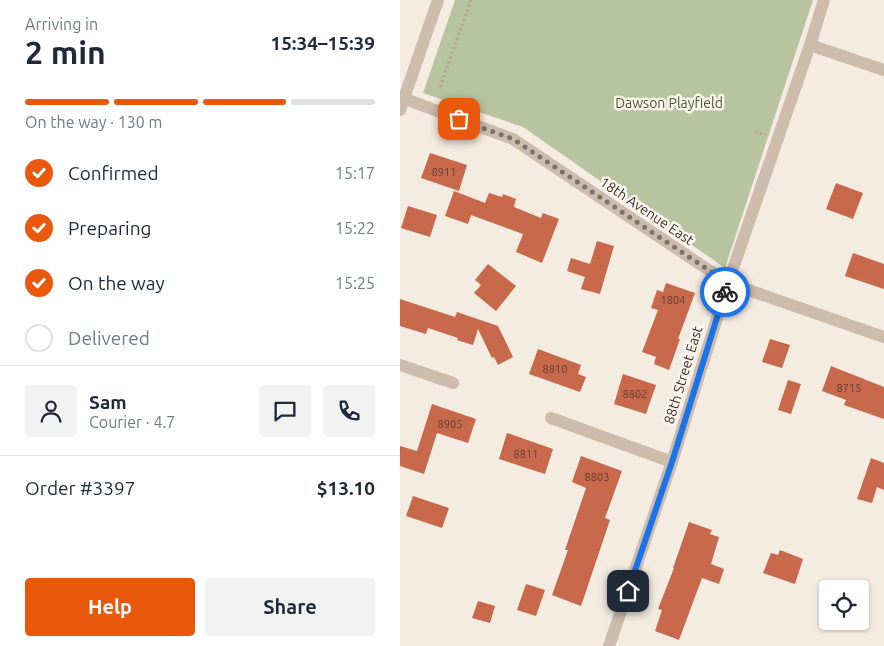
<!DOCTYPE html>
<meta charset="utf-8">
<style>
:root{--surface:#fff;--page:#f2f2f3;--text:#1f2937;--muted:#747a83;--line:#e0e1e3;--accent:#ea580c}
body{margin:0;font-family:Ubuntu,sans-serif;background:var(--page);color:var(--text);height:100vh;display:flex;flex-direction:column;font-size:19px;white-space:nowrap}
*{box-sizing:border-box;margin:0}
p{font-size:16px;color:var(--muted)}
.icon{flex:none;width:28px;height:28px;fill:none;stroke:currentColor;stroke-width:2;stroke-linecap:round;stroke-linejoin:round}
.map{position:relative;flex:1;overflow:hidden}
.sheet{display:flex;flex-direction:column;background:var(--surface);width:400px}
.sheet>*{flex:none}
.buttons{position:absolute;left:419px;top:580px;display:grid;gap:10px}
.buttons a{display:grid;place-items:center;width:50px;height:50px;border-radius:5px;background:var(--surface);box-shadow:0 1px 4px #0004;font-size:25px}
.pin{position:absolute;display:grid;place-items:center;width:42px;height:42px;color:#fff;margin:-21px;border-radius:10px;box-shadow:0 2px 8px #0006}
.courier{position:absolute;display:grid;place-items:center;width:50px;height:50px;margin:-25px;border:4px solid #1a73e8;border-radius:50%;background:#fff;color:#222;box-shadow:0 1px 6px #0007}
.overview em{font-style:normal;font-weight:700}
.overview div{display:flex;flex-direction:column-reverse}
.overview{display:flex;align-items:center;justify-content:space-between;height:85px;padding:0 25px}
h1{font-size:32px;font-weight:700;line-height:38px}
.bar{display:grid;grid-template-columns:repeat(4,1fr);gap:8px 5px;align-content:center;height:60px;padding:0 25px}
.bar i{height:6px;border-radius:4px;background:var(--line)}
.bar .current{background:var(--accent)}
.bar p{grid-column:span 4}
.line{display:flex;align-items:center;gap:12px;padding:0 25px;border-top:1px solid var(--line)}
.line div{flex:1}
.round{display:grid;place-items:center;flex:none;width:52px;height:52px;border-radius:5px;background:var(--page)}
ol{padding:0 25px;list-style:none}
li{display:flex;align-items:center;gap:15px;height:55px}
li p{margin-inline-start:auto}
li .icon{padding:5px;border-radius:50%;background:var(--accent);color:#fff;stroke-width:4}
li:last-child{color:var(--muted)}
li i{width:28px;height:28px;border:2px solid var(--line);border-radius:50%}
.action{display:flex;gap:10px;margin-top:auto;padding:10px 25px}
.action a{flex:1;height:58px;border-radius:5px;background:var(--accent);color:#fff;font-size:20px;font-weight:700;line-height:58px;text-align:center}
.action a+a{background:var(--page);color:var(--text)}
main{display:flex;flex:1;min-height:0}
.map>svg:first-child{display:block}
.green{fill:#b8c4a0}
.building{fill:#c8694b}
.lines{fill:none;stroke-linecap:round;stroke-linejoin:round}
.path{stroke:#b9a596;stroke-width:3;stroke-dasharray:2.5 2.5;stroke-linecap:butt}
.minor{stroke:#cdbbac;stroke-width:12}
.done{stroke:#7c716b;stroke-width:5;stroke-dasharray:0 9}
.route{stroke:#1a73e8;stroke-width:6}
.labels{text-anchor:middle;stroke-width:5;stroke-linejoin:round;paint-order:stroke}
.number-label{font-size:11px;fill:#5e3e33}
.park-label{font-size:14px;fill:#4a5a2e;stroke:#fbf5ee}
.street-label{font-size:14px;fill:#3b302b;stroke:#fbf5ee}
</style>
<main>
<section class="sheet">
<div class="overview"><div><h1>2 min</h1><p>Arriving in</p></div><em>15:34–15:39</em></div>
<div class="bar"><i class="current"></i><i class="current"></i><i class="current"></i><i></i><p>On the way · 130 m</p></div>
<ol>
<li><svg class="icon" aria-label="check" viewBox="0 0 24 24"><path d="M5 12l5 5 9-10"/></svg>Confirmed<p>15:17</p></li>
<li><svg class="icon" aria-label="check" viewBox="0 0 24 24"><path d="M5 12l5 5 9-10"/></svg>Preparing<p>15:22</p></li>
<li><svg class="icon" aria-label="check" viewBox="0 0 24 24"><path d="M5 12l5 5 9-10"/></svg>On the way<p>15:25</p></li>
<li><i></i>Delivered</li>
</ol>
<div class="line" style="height:90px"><a class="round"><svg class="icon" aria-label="person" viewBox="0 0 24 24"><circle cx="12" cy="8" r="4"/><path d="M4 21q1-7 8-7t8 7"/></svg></a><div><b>Sam</b><p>Courier · 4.7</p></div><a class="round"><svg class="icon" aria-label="chat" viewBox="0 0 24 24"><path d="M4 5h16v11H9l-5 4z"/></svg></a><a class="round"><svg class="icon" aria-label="phone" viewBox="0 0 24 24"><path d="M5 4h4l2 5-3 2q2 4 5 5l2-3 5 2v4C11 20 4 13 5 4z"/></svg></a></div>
<div class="line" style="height:65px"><div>Order #3397</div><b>$13.10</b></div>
<div class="action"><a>Help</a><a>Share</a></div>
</section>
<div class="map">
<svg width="484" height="646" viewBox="0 0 484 646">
<rect width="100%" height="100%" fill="#f4ebe1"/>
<!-- green -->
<polygon class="green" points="55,0 413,0 325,268 123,127 23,93"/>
<!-- building -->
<g class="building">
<polygon points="30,153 67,165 59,191 21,178"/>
<polygon points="436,183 463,193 453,219 426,209"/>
<polygon points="54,191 85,203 89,193 102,197 103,194 116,199 114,207 141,218 143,213 159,219 142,263 116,252 123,234 71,215 68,224 45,216"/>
<polygon points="8,206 37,215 30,237 1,228"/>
<polygon points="197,241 214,246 200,294 181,289 185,277 167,271 171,258 190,264"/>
<polygon points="453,253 484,264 484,289 445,276"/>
<polygon points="88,264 116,286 96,311 74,293 81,285 75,280"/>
<polygon points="266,283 295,293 278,339 280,339 269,370 254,364 256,357 242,352 258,310 251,308 257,290 263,292"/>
<polygon points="0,299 55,317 57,312 98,326 113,357 98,365 94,357 92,358 78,329 73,345 57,340 58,338 28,328 26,334 0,326"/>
<polygon points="370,339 390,345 382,368 362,362"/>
<polygon points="138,349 181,365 178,374 186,377 180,392 129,374"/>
<polygon points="431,366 484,387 484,419 444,405 446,400 422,391"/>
<polygon points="223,374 256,385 246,414 214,404"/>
<polygon points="388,380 401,384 391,414 378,410"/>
<polygon points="32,404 76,419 68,443 37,433 24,474 0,466 0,446 17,451"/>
<polygon points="107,433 153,449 145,474 99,459"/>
<polygon points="181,456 222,471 205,518 210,520 181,606 152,595 168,550 165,550 186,488 172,482"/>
<polygon points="471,458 484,463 484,490 477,487 472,503 457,499"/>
<polygon points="13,496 49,508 42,528 6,516"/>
<polygon points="289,522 312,530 310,534 319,537 311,564 324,569 319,584 302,578 279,640 255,631 262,610 258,609 274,568 273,568"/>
<polygon points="380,550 403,559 395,584 363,573 371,553 378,555"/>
<polygon points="126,584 145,590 136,616 117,610"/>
<polygon points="78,601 95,606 90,623 72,618"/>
</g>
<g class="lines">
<!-- path -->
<g class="path">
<polyline points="40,87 71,0"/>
<polyline points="355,132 366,135"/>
</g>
<!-- minor -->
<g class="minor">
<polyline points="410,45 484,70"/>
<polyline points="0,97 113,139 328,283 484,337"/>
<polyline points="0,110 38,0"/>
<polyline points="0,365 53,383"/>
<polyline points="151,418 272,462"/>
<polyline points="209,646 272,462 328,283 410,45 424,0"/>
</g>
</g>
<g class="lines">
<!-- done -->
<polyline class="done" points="59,119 113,139 328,283 325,292"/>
<!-- route -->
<polyline class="route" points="228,591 272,462 325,292"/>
</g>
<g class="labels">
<!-- number labels -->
<g class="number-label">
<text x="44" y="176">8911</text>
<text x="273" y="304">1804</text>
<text x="155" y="373">8810</text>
<text x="449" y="392">8715</text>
<text x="235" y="398">8802</text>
<text x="50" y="428">8905</text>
<text x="126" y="458">8811</text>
<text x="197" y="481">8803</text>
</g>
<!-- park labels -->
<g class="park-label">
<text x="269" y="108">Dawson Playfield</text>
</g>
<!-- street labels -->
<g class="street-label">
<text transform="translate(247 211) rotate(34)" y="5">18th Avenue East</text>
<text transform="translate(283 375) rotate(-73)" y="5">88th Street East</text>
</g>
</g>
</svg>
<div class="buttons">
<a><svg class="icon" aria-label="locate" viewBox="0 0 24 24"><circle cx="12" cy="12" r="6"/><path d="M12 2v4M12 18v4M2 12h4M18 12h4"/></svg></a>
</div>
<div class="pin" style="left:59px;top:119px;background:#ea580c"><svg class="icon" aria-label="bag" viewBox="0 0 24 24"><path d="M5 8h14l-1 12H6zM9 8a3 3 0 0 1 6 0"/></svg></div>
<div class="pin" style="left:228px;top:591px;background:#1f2937"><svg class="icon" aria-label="home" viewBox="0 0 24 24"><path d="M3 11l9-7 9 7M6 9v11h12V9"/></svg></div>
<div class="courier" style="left:325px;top:292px"><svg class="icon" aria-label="bike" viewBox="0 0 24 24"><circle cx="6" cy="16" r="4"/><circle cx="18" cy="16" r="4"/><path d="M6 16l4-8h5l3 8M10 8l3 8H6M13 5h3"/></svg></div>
</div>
</main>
